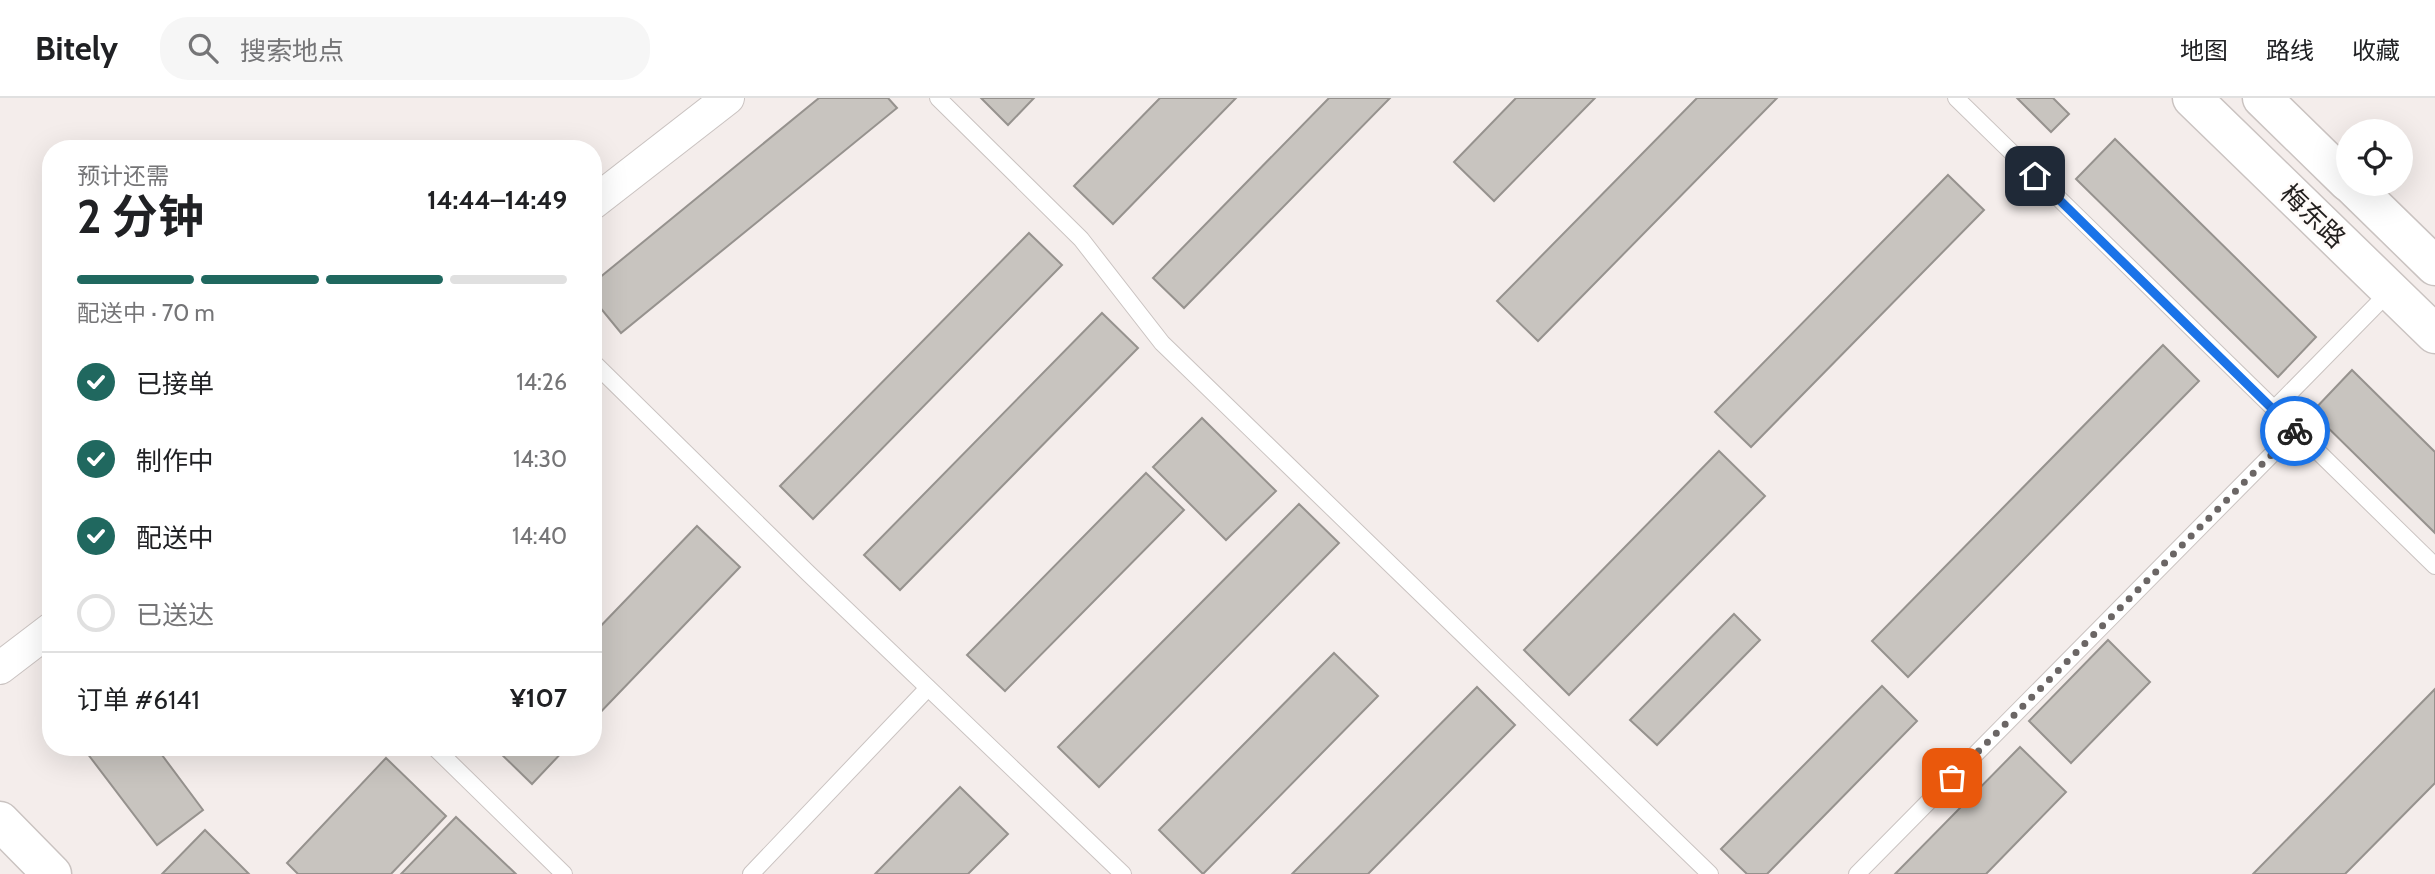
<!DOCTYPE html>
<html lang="zh">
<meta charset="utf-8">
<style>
:root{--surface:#fff;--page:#f6f6f6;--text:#202124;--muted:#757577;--line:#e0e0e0;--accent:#20685f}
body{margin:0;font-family:Cabin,"Noto Sans SC",sans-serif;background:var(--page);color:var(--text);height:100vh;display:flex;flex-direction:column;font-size:26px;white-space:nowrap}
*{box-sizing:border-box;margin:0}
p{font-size:23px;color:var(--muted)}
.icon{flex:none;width:38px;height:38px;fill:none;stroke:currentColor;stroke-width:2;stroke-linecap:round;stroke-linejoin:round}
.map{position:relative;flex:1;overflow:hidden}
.details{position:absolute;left:42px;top:42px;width:560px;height:616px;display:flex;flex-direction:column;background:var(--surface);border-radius:28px;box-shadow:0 7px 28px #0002}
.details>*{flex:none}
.fabs{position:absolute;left:2336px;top:21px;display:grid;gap:14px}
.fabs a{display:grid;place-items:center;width:77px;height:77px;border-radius:50%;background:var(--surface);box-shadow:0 7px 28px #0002;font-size:35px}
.pin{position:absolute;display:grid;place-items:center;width:60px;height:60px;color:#fff;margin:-30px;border-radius:14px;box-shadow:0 4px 10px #0006}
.courier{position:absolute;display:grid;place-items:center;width:70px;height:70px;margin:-35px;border:5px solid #1a73e8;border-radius:50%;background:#fff;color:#222;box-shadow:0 2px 9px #0007}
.headline em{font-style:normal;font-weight:700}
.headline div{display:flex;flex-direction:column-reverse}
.headline{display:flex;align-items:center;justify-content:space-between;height:119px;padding:0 35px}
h1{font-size:46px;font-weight:700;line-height:52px}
.bar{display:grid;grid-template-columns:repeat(4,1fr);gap:10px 7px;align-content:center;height:84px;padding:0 35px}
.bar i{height:9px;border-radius:5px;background:var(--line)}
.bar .selected{background:var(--accent)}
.bar p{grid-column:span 4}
.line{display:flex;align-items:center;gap:18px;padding:0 35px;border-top:2px solid var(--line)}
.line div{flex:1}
ol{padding:0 35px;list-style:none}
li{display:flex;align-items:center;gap:21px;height:77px}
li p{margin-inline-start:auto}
li .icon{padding:7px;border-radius:50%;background:var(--accent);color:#fff;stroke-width:4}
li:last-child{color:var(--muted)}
li i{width:38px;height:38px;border:4px solid var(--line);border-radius:50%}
header{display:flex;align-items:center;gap:42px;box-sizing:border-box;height:98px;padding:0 35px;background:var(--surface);border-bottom:2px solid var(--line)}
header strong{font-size:33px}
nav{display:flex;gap:38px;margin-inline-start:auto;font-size:24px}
.search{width:490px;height:63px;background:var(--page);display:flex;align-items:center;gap:18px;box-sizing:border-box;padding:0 24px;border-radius:28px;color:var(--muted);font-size:26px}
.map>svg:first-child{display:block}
.building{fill:#c8c4bf;stroke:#96928e;stroke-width:2}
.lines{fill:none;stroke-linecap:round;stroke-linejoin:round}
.service-casing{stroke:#cac3c1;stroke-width:18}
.minor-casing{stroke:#cac3c1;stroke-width:34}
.tertiary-casing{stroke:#cac3c1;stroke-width:41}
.secondary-casing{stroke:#cac3c1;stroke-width:41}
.service{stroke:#fff;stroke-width:16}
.minor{stroke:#fff;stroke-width:32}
.tertiary{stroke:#fff;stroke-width:38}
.secondary{stroke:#fff;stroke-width:38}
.done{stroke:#6b6665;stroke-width:7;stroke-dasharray:0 12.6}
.route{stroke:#1a73e8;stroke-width:9}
.labels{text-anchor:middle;stroke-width:5;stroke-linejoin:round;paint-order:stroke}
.street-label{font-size:26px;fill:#211e1d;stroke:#fffbf9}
</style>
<header>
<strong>Bitely</strong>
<div class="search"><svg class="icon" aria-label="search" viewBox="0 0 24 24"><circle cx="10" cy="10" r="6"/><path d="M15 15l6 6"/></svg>搜索地点</div>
<nav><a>地图</a><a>路线</a><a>收藏</a></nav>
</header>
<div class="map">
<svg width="2435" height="776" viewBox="0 0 2435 776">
<rect width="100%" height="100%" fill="#f4edeb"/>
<!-- building -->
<g class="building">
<polygon points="819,0 888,0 897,10 621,235 593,201 593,185"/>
<polygon points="981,0 1034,0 1008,27"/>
<polygon points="1160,0 1236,0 1113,126 1074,88"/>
<polygon points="1329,0 1390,0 1184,210 1153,180"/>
<polygon points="1516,0 1595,0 1494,103 1454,64"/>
<polygon points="1697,0 1777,0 1538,243 1497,203"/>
<polygon points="2017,0 2053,0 2069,16 2051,34"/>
<polygon points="2115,41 2316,239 2278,279 2076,81"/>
<polygon points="1948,77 1984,112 1751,349 1715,314"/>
<polygon points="1029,135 1062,167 813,421 780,388"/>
<polygon points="1102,215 1138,250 900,492 864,457"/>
<polygon points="2163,247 2199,283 1908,579 1872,543"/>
<polygon points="2352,272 2435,354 2435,435 2312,314"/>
<polygon points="1202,320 1276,393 1226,442 1153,369"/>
<polygon points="1719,353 1765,398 1569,597 1524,552"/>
<polygon points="1146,375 1184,412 1005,593 967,557"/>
<polygon points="1299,406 1339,445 1099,689 1058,649"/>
<polygon points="697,428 740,469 593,622 593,536"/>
<polygon points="1734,516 1760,542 1657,647 1630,622"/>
<polygon points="2108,542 2150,584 2071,665 2029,623"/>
<polygon points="1334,555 1378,598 1203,776 1159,732"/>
<polygon points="1882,588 1917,623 1767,776 1747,776 1721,751"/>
<polygon points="1477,589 1515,627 1368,776 1292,776"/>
<polygon points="2435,591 2435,685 2345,776 2253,776"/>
<polygon points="95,649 156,649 203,712 157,747 87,655"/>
<polygon points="494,649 567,649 532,686"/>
<polygon points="2020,649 2066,694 1986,776 1895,776"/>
<polygon points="386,660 446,718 391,776 298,776 287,765"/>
<polygon points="960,689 1008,736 968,776 875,776"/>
<polygon points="456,719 516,776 401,776"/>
<polygon points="205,732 249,776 162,776"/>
</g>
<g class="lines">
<!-- service casing -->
<g class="service-casing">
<g id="service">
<polyline points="938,0 1081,141 1162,245 1710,776"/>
<polyline points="1956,0 2435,468"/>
<polyline points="593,264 808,475 1123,776"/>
<polyline points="2274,311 2390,193"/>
<polyline points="434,649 564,776"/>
<polyline points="751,776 928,590"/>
<polyline points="1857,776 2296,332"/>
</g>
</g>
<!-- minor casing -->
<g class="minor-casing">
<g id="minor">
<polyline points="593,105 728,0"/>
<polyline points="0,570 51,531"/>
</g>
</g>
<!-- tertiary casing -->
<g class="tertiary-casing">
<polyline id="tertiary" points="0,723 52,776"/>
</g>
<!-- secondary casing -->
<g class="secondary-casing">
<g id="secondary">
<polyline points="2192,0 2435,236"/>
<polyline points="2262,0 2348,84"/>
<polyline points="2351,86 2435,168"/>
</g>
</g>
<!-- service -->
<use href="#service" class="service"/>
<!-- minor -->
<use href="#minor" class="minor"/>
<!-- tertiary -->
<use href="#tertiary" class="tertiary"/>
<!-- secondary -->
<use href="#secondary" class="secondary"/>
</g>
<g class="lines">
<!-- done -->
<polyline class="done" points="1952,680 2295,333"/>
<!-- route -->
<polyline class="route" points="2035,78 2295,333"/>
</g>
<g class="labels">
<!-- street labels -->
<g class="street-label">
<text transform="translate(2313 118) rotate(44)" y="9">梅东路</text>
</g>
</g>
</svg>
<div class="fabs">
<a><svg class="icon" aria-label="locate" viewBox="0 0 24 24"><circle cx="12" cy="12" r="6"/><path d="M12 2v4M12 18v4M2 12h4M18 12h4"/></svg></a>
</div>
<div class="pin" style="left:1952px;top:680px;background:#ea580c"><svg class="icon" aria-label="bag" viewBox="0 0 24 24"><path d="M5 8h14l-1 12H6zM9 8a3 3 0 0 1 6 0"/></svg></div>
<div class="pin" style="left:2035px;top:78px;background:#1f2937"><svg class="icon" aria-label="home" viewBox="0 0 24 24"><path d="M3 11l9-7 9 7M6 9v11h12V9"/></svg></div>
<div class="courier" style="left:2295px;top:333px"><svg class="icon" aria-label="bike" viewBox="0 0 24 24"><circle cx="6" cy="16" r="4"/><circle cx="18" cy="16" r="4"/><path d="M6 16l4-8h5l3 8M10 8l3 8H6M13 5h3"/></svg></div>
<section class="details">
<div class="headline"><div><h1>2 分钟</h1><p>预计还需</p></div><em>14:44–14:49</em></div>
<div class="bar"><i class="selected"></i><i class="selected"></i><i class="selected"></i><i></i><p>配送中 · 70 m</p></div>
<ol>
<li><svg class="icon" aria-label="check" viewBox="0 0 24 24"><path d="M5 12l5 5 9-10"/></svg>已接单<p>14:26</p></li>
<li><svg class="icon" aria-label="check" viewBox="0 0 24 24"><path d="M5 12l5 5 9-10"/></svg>制作中<p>14:30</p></li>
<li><svg class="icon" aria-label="check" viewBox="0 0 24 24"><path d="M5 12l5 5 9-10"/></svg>配送中<p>14:40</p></li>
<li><i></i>已送达</li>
</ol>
<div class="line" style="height:91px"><div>订单 #6141</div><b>¥107</b></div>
</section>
</div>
